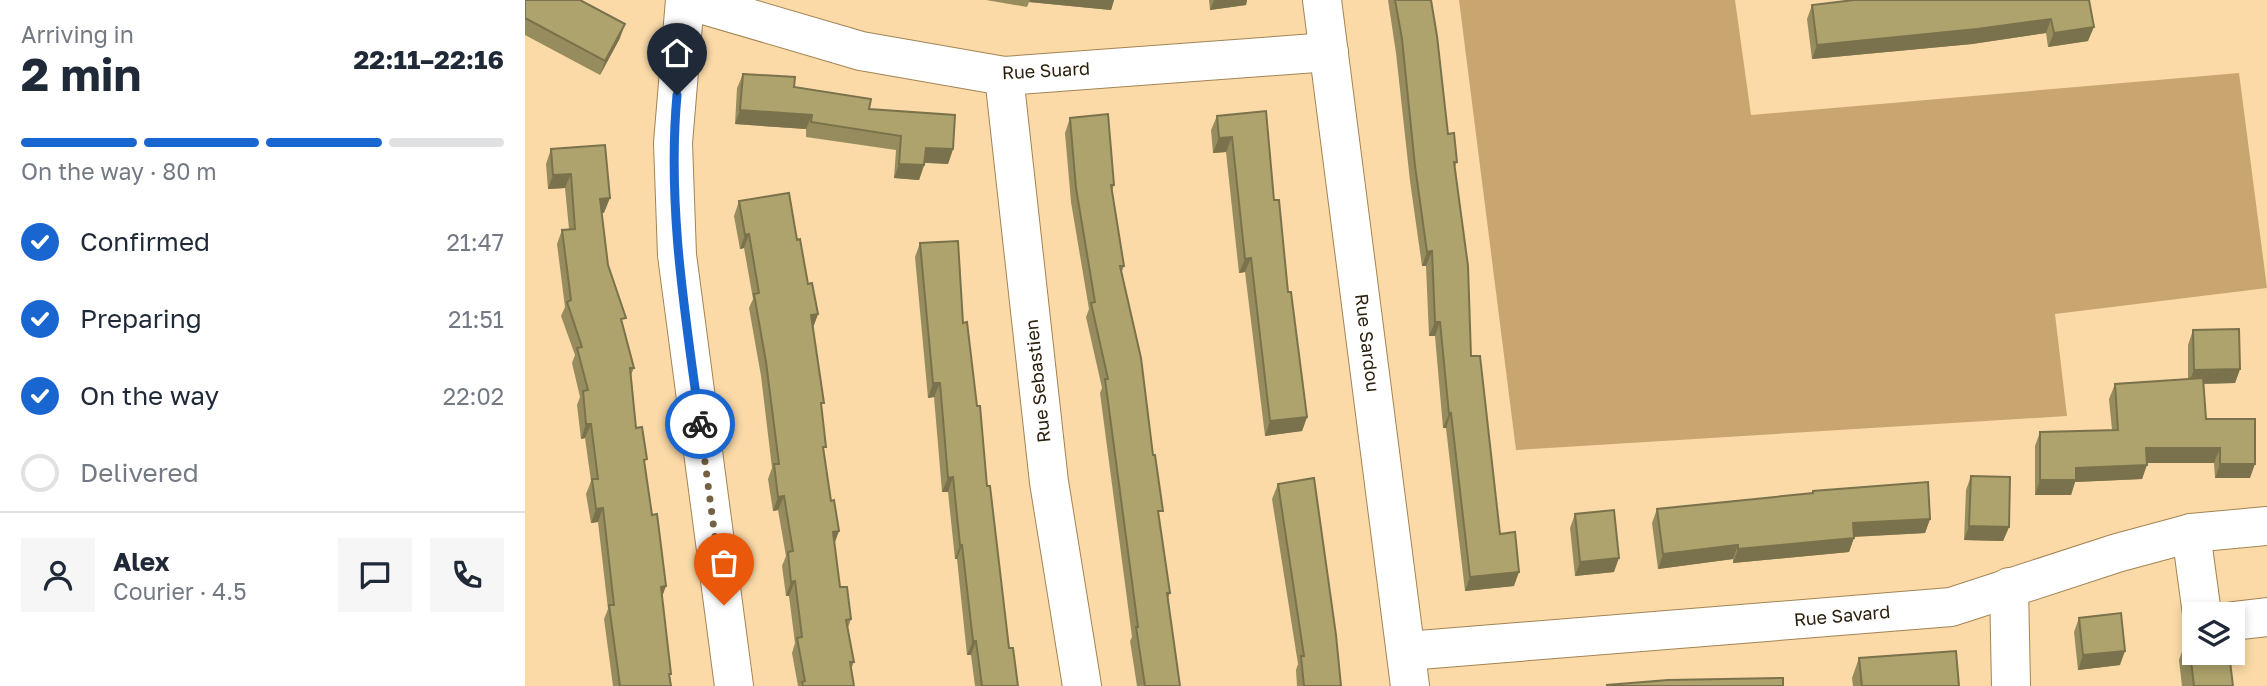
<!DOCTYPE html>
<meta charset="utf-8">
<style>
:root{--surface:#fff;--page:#f6f6f7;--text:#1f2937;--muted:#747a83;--line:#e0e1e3;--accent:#1966d1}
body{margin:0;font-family:"Golos Text",sans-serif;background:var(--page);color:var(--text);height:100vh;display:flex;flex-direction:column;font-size:26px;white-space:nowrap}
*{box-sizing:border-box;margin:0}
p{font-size:23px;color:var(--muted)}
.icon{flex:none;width:38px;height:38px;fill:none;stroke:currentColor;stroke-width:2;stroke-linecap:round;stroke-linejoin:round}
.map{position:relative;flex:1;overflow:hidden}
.panel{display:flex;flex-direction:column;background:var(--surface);width:525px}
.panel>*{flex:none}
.fabs{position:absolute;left:1657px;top:602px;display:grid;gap:14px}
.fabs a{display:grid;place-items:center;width:63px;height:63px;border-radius:0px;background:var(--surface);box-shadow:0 4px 10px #0003;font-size:35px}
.pin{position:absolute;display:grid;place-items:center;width:60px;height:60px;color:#fff;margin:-72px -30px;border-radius:50% 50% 50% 0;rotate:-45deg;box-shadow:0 0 7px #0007}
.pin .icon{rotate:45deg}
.courier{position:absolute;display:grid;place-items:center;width:70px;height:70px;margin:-35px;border:5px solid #1966d1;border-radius:50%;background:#fff;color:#222;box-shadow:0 2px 9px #0007}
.headline em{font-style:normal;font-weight:700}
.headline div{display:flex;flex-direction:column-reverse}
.headline{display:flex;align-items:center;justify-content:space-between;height:119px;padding:0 21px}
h1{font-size:46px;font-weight:700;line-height:52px}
.bar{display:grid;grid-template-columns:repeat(4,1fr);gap:10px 7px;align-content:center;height:84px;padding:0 21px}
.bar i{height:9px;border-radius:5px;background:var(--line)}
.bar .on{background:var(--accent)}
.bar p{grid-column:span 4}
.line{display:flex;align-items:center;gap:18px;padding:0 21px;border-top:2px solid var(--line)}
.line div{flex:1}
.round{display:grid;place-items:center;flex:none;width:74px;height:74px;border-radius:0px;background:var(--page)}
ol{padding:0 21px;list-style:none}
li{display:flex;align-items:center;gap:21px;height:77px}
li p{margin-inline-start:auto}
li .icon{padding:7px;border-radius:50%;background:var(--accent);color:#fff;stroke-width:4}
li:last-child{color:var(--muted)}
li i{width:38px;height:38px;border:4px solid var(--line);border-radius:50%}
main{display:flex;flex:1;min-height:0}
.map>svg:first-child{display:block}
.forest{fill:#c9a66f}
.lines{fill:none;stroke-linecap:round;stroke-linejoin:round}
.minor-casing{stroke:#a28454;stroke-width:40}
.minor{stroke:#fff;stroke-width:38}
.wall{fill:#968c5d}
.shaded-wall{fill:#7a724c}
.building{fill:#aea36c;stroke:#7a724c;stroke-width:2}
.done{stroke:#756243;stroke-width:7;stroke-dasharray:0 12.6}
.route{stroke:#1966d1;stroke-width:9}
.labels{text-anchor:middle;stroke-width:5;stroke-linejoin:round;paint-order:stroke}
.street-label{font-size:18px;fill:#2d210d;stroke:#fff}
</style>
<main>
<section class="panel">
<div class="headline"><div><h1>2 min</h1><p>Arriving in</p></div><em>22:11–22:16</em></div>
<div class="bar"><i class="on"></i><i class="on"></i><i class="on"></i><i></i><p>On the way · 80 m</p></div>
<ol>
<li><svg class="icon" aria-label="check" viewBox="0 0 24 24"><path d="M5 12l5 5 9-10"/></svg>Confirmed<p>21:47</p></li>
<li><svg class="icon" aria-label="check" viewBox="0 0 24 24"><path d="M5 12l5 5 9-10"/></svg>Preparing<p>21:51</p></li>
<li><svg class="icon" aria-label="check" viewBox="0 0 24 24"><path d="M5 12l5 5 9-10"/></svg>On the way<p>22:02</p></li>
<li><i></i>Delivered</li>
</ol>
<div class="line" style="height:126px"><a class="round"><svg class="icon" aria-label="person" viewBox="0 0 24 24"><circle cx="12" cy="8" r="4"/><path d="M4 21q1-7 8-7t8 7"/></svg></a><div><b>Alex</b><p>Courier · 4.5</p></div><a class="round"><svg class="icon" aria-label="chat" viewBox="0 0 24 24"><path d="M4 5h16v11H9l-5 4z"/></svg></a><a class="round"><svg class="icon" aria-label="phone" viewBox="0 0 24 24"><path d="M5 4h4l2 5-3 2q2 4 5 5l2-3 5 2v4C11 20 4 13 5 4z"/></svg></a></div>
</section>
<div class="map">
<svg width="1742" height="686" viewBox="0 0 1742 686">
<rect width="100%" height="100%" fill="#fbdaa8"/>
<!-- forest -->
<polygon class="forest" points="934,0 1210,0 1226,115 1714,73 1742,288 1530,314 1542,416 991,450"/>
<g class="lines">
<!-- minor casing -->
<g class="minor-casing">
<g id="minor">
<polyline points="160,0 148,143 152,255 209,686"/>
<polyline points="162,0 336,51 479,76 804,52"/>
<polyline points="797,0 885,686"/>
<polyline points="479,76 524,482 557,686"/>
<polyline points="1666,533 1677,614"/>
<polyline points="1484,587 1486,686"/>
<polyline points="1708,621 1742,617"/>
<polyline points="882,651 1426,607 1592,553 1666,533 1742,526"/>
</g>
</g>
<!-- minor -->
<use href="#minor" class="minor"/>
</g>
<!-- wall -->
<g class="wall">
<polygon points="0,0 95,38 75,75 0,35"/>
<polygon points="461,0 589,0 586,10 504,2 502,7"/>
<polygon points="684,0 722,0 721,5 685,10"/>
<polygon points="863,0 906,0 923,134 932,162 930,167 946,356 975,534 989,586 940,591 921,428 918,428 910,336 904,336 901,266 897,266 885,181 871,53"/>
<polygon points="1564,0 1563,41 1523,47 1521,33 1447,44 1287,59 1282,19 1287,5"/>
<polygon points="218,74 269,87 344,109 428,149 423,164 400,163 394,180 369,178 371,150 281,137 281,129 210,124 212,88"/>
<polygon points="692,116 749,200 782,417 777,431 740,436 720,272 714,273 701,152 688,153 686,130"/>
<polygon points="545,118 589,185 587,191 599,266 596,274 645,593 643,598 655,686 612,686 605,641 607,637 575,393 577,388 561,317 564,309 546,202 540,133"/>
<polygon points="26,149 79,213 77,213 83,265 109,368 106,375 111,428 120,464 137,597 146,686 88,686 79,619 83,609 73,522 66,523 61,494 66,481 60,438 56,439 52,405 55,397 47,363 50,355 36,316 40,307 32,244 37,230 44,229 40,188 23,189 21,164"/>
<polygon points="214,201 272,240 283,284 293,314 288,327 297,409 299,453 315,587 326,619 323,628 329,662 326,669 329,686 273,686 267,653 270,643 264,596 261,596 257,566 261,556 253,510 248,511 243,479 247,468 236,376 224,308 228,299 219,248 215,249 209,216"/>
<polygon points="395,243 438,323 462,486 484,648 493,686 450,686 446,655 442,655 432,559 430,559 423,492 417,492 409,397 403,398 390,257"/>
<polygon points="1668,330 1715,369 1710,383 1678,384 1681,419 1725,478 1690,478 1689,463 1622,463 1617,479 1550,482 1546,495 1510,495 1510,446 1515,432 1587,430 1584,399 1590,384 1663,379 1663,345"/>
<polygon points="1446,476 1484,527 1478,541 1439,540 1441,490"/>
<polygon points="753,484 816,686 772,686 771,670 773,664 747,499"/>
<polygon points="1288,491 1405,519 1400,533 1329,537 1324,552 1208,563 1208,559 1133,569 1127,523 1132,509 1287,493"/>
<polygon points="1050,514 1089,572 1050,576 1045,528"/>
<polygon points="1554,618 1595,665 1553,670 1549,632"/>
<polygon points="1663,635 1708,686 1657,686 1654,660"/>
<polygon points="1334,658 1434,686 1328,686 1327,678"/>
</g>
<!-- shaded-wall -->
<g class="shaded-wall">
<polygon points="505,0 589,0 586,10 504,2"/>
<polygon points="689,0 722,0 721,5 685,10"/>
<polygon points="1526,19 1521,33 1447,44 1287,59 1292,45"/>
<polygon points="100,24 95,38 75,75 80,61"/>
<polygon points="1569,27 1563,41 1523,47 1529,33"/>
<polygon points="215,110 287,115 281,129 210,124"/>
<polygon points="707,137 701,152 688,153 694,138"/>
<polygon points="401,148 428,149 423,164 395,162"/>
<polygon points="374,164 399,165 394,180 369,178"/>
<polygon points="46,174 40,188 23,189 28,175"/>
<polygon points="85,198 79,213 70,213 75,199"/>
<polygon points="224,234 219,248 215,249 220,235"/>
<polygon points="907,251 901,266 897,266 902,252"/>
<polygon points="726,258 720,272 714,273 720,259"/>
<polygon points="293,314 288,328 286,315"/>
<polygon points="910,322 915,322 910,336 904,336"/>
<polygon points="1715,369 1710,383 1663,384 1669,370"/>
<polygon points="408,383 415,383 409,397 403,398"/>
<polygon points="926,413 921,428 918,428 924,414"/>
<polygon points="782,417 777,431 740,436 745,421"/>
<polygon points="61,424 66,424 60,438 56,439"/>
<polygon points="1621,448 1695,448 1689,463 1616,463"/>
<polygon points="1695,464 1730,464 1725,478 1690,478"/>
<polygon points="1622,465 1617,479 1550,482 1546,495 1510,495 1515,480 1551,468"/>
<polygon points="428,477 423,492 417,492 423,478"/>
<polygon points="259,496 253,510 248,511 253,497"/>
<polygon points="78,508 73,522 66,523 71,509"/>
<polygon points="1405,519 1400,533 1323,537 1328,523"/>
<polygon points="1444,526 1484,527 1478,541 1439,540"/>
<polygon points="314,531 309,545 308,532"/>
<polygon points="1329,538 1324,552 1208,563 1213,549"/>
<polygon points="435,545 437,545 432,559 430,559"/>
<polygon points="1213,545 1208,559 1133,569 1138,554"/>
<polygon points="1094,558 1089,572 1050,576 1055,562"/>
<polygon points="994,572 989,586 940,591 945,577"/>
<polygon points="270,581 264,596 261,596 266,582"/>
<polygon points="141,586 136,600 136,587"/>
<polygon points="448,641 451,641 446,655 442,655"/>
<polygon points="1600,651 1595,665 1553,670 1558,655"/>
</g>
<!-- building -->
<g class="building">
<polygon points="0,0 55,0 100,24 80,61 0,18"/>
<polygon points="870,0 906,0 912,36 923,134 929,133 932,162 929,162 943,266 946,356 955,356 975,534 990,532 994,572 945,577 926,413 924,414 915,322 910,322 907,251 902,252 890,166 877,39"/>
<polygon points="1329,0 1564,0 1569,27 1529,33 1526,19 1452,29 1292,45 1287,5"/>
<polygon points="218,74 270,77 269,87 346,99 344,109 430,115 428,149 401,148 399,165 374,164 376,136 286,122 287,115 215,110"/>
<polygon points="741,111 749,200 754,200 763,292 766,292 782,417 745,421 726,258 720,259 707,137 694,138 692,116"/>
<polygon points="583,114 589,185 586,185 599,266 595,266 616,358 628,455 630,455 638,511 633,511 645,593 642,593 655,686 620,686 611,627 613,627 580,379 583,379 566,303 570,302 551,188 545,118"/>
<polygon points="80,145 85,198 75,199 83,265 101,318 96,319 109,368 105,368 111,428 117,427 122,459 119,460 127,515 132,514 141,586 136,587 146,674 144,674 146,686 95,686 84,605 89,605 78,508 71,509 67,479 73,479 66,424 61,424 58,391 63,390 52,348 57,347 42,302 46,300 37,230 50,229 46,174 28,175 26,149"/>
<polygon points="264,193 272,240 275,239 283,284 287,283 293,314 286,315 299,403 296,403 301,447 298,447 306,501 309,500 314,531 308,532 315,587 322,587 326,619 321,620 329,662 325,662 329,686 278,686 277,682 280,681 272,638 277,637 270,581 266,582 263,552 268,551 259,496 253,497 249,464 254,464 241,362 229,294 234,293 224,234 220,235 214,201"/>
<polygon points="433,241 438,323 442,322 452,406 455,406 462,486 465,486 484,648 488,648 493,686 457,686 451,641 448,641 437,545 435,545 428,477 423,478 415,383 408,383 395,243"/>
<polygon points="1714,329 1715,369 1669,370 1668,330"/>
<polygon points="1678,378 1681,419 1730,419 1730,464 1695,464 1695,448 1621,448 1622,465 1551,468 1551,480 1515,480 1515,432 1593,430 1590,384"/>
<polygon points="1446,476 1485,477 1484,527 1444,526"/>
<polygon points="789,478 811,635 816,686 779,686 776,656 779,656 753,484"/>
<polygon points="1403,482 1405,519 1328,523 1329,538 1213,549 1213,545 1138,554 1132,509 1288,493 1288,491"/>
<polygon points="1089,510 1094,558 1055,562 1050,514"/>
<polygon points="1596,613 1600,651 1558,655 1554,618"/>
<polygon points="1670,634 1670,653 1704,653 1708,686 1669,686 1663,635"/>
<polygon points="1431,651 1434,686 1337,686 1334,658"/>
<polygon points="1258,678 1258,686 1082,686 1082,685 1143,680"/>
</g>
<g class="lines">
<!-- done -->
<polyline class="done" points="175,424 199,605"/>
<!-- route -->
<path class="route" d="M152 95C142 205 160 314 175 424"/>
</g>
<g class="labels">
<!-- street labels -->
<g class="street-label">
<text transform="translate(521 71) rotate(-3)" y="6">Rue Suard</text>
<text transform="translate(842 343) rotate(83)" y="6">Rue Sardou</text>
<text transform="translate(513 381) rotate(-96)" y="6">Rue Sebastien</text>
<text transform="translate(1317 616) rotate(-5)" y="6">Rue Savard</text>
</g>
</g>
</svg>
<div class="fabs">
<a><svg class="icon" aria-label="layers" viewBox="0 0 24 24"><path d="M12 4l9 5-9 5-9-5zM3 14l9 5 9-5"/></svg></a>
</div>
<div class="pin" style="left:199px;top:605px;background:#ea580c"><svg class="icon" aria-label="bag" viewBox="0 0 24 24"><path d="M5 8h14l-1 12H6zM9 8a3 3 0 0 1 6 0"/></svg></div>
<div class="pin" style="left:152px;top:95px;background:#1f2937"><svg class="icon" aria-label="home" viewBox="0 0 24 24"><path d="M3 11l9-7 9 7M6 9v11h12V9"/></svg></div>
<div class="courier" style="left:175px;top:424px"><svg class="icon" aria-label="bike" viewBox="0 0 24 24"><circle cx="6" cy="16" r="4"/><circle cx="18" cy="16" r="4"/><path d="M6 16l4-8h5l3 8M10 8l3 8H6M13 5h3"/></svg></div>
</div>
</main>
